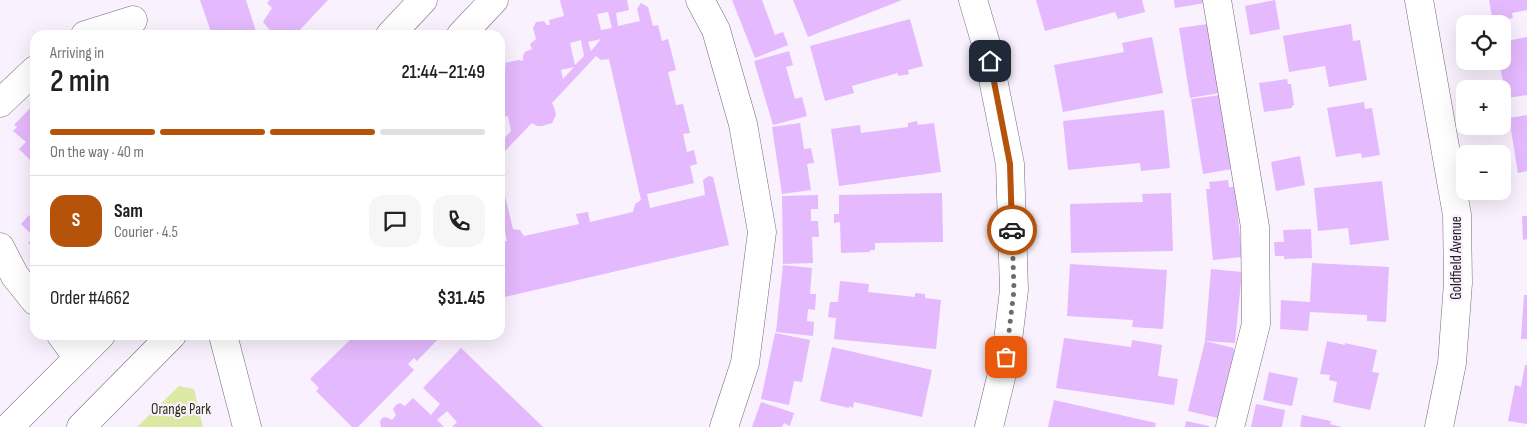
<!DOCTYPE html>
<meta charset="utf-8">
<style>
:root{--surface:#fff;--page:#f6f6f6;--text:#202124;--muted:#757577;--line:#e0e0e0;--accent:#b45309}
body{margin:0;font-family:"Sofia Sans Condensed",sans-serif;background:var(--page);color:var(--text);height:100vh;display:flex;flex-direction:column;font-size:19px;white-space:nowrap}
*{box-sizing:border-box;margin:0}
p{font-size:16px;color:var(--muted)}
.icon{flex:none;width:28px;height:28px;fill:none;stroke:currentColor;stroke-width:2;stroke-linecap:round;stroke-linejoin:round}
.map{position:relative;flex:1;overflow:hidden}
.side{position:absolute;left:30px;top:30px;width:475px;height:310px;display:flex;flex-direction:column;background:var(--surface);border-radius:15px;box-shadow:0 5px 20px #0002}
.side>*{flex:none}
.controls{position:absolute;left:1456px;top:15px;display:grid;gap:10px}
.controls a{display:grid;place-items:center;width:55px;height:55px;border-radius:10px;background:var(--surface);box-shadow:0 5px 20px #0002;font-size:25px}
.pin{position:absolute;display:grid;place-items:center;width:42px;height:42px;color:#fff;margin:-21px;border-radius:10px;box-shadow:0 2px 8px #0006}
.courier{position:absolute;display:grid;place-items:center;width:50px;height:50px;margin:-25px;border:4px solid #b45309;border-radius:50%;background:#fff;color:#222;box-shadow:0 1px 6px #0007}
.summary em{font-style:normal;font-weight:600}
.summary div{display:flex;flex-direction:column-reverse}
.summary{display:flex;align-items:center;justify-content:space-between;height:85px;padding:0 20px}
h1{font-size:32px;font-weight:600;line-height:38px}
.bar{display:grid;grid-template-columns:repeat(4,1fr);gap:8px 5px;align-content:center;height:60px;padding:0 20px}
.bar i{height:6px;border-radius:4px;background:var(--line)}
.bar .active{background:var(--accent)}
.bar p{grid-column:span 4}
.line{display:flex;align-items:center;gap:12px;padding:0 20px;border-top:1px solid var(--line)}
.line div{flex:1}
.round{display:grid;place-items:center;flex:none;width:52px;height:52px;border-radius:15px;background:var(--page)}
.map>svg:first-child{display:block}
.green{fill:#dbe9a4}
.building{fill:#e5b9fd;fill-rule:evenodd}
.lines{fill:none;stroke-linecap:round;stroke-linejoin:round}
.minor-casing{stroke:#756a7b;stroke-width:29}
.major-casing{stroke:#756a7b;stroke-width:29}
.minor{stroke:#fff;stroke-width:28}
.major{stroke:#fff;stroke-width:28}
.done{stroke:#6f6871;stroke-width:5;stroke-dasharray:0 9}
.route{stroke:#b45309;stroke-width:6}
.labels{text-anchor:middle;stroke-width:4.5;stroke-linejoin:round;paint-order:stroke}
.street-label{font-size:15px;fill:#241f26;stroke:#f9f1fd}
.park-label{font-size:15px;fill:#2b3110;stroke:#f9f1fd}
</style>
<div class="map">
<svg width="1527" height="427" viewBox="0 0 1527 427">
<rect width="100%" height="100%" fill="#f9f1fd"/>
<!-- green -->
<polygon class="green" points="179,386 194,389 203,427 137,427"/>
<!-- building -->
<g class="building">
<polygon points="200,0 246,0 257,35 207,35 207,33 211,32"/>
<polygon points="270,0 328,0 295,35 274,35 263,22 272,8 267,3"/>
<path d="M560 0H627L629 10 616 13 618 26 640 21 637 9 641 3 648 7 653 26 658 25 662 41 668 39 676 70 668 72 676 105 683 104 690 133 683 134 687 152 694 150 697 164 690 166 694 183 647 194 650 208 705 195 703 180 709 176 713 177 729 245 500 298V242L507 241 504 227 500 228V175L513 229 520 230 524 236 579 224 576 214 588 212 590 222 633 212 635 204 641 200 609 59 601 60 596 56 552 103 554 107 556 115 552 123 542 126H537L532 123 504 152 505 160 500 167V135L502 141 511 131 508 116 500 118V74L504 73 503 67 506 66 505 63 519 60 523 61V56L525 52 532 49 530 44 536 39 533 28 536 22 544 21 547 25H550L549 20 564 16ZM608 12 612 28 601 30 597 14ZM601 39 591 51 588 42ZM581 40 584 56 575 65 570 43ZM574 67 563 79 561 70Z"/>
<polygon points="732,0 762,0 775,35 783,32 788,45 755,58"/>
<polygon points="793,0 902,0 808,37"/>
<polygon points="1036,0 1142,0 1145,12 1118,19 1115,12 1045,31"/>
<polygon points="1174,0 1204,0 1205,3 1175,8"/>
<polygon points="1275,0 1280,29 1250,35 1245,6"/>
<polygon points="1489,0 1527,0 1527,10 1512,13 1513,18 1493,22"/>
<polygon points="910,19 923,66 908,70 909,74 898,76 898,73 852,86 854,93 825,101 810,46"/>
<polygon points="1208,24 1220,93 1190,98 1179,28"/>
<polygon points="1351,24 1353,41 1360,40 1367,80 1329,87 1325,66 1289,72 1283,36"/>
<polygon points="1152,37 1163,93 1063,112 1054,65 1124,52 1122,43"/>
<polygon points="1527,37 1527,95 1506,98 1499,61 1502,61 1502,42"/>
<polygon points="789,51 793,65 786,67 795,99 802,97 807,116 773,125 754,61"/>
<polygon points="1287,79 1288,84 1291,84 1294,105 1292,106 1292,108 1264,112 1259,83"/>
<polygon points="1220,95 1232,169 1203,174 1191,99"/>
<polygon points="1364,102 1365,109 1372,108 1380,155 1362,158 1361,153 1336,157 1327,108"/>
<polygon points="35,103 35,165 19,149 26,142 13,131 17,127 14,125"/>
<polygon points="1164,110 1170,168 1141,171 1140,163 1068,170 1063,121"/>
<polygon points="1527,115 1527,171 1518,173 1509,118"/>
<polygon points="917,121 918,125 934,123 941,172 839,186 831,129 860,125 861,133 908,127 908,123"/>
<polygon points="800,123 804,149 811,148 814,163 807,164 811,190 782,194 772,127"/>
<polygon points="1300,156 1305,185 1276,191 1271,162"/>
<polygon points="1228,180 1229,187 1235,187 1242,257 1213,260 1206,189 1210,189 1209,182"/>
<polygon points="1382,181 1389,240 1350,245 1348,228 1318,231 1314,188"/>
<polygon points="942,193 943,242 875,243 875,250 870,250 870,252 841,253 840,222 834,223 834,214 839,214 839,195"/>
<polygon points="1171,193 1173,251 1071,253 1070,204 1143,202 1142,194"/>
<polygon points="818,195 818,209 811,209 811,221 818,221 819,237 812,237 813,263 783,264 782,196"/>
<polygon points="29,215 35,221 35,266 30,261 32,259 29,256 35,249 28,243 34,237 21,224"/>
<polygon points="1522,216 1527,216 1527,239 1523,240"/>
<polygon points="1311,229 1312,258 1284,259 1284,256 1275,256 1274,242 1284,242 1283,230"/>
<polygon points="1312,263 1389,267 1386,322 1367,321 1367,315 1310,312 1308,331 1280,329 1281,300 1310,302"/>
<polygon points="1070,264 1167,270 1163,329 1132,327 1133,320 1067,316"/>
<polygon points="783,265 812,268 810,294 816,294 815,310 808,309 807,321 814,322 813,336 776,332"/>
<polygon points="1211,269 1242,272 1235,343 1205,341"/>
<polygon points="840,281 869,284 868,292 915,297 915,293 925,294 925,298 941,300 936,349 834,339 836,318 828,317 830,302 838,302"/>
<polygon points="1524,295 1527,295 1527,339 1521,339"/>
<polygon points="775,333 810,340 802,382 794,381 789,405 761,399"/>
<polygon points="355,335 442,335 417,361 414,358 408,364 414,370 358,427 352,427 316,391 319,388 310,379"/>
<polygon points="1064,338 1131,347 1132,340 1162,345 1158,376 1178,379 1174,405 1056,388"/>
<polygon points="1205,341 1234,348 1234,351 1238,352 1233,372 1229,372 1218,418 1188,411"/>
<polygon points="1327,341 1345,345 1345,343 1377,350 1372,372 1379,373 1370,410 1333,402 1337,382 1329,380 1330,375 1320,374"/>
<polygon points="832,347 932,370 922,417 854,402 853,408 849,406 849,408 820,401"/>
<polygon points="461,348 543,427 452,427 457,422 447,411 437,420 444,427 381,427 380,422 382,418 386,417 392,420 396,415 393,409 396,405 400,403 405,406 413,398 431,415 440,404 423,388"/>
<polygon points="1525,365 1527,365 1527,424 1508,421 1515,385 1521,387"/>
<polygon points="1269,372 1298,378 1292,406 1263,400"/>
<polygon points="1054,400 1156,423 1155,427 1048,427"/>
<polygon points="761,402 794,413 790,426 784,423 782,427 752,427"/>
<polygon points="1256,404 1285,410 1282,427 1251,427"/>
<polygon points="1302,415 1331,421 1330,424 1342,427 1300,427"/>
<polygon points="1186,421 1209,426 1209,427 1185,427"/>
</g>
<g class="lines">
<!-- minor casing -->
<g class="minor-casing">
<g id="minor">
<polyline points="700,0 716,30 743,124 762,232 745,363 724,427"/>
<polyline points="973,0 986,44 1010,164 1014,290 1006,357 989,427"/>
<polyline points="1217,0 1255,227 1256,324 1230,427"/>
<polyline points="1419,0 1457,215 1458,283 1452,363 1439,427"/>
<polyline points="85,35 133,20"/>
<polyline points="0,103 35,70"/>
<polyline points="0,247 15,276 35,301"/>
<polyline points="61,335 78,358"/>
<polyline points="223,335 247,427"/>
</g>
</g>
<!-- major casing -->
<g class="major-casing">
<g id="major">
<polyline points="390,35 423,0"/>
<polyline points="461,35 494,0"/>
<polyline points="9,427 101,335"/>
<polyline points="81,427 172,335"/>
</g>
</g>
<!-- minor -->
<use href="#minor" class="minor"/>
<!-- major -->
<use href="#major" class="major"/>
</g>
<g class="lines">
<!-- done -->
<polyline class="done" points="1006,357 1014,290 1012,230"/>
<!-- route -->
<polyline class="route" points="990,61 1010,164 1012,230"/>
</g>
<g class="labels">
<!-- street labels -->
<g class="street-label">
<text transform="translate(1456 258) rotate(-90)" y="5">Goldfield Avenue</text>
</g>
<!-- park labels -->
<g class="park-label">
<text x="181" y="414">Orange Park</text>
</g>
</g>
</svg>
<div class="controls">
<a><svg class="icon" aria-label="locate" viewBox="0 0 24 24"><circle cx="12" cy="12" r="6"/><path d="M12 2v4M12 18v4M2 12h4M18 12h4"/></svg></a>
<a>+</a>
<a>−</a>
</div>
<div class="pin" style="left:1006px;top:357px;background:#ea580c"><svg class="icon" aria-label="bag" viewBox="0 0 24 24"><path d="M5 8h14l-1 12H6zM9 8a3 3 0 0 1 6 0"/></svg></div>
<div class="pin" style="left:990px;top:61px;background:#1f2937"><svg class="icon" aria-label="home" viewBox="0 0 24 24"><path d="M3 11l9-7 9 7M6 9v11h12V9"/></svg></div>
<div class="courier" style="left:1012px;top:230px"><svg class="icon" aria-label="car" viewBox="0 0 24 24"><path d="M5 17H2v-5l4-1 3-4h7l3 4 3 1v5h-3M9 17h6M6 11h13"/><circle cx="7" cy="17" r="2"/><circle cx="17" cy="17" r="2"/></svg></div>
<section class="side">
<div class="summary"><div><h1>2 min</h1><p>Arriving in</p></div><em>21:44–21:49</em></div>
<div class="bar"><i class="active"></i><i class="active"></i><i class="active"></i><i></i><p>On the way · 40 m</p></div>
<div class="line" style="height:90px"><b class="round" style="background:var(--accent);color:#fff">S</b><div><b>Sam</b><p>Courier · 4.5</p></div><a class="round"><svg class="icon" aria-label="chat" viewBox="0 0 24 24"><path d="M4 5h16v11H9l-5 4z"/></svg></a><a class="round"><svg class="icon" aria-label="phone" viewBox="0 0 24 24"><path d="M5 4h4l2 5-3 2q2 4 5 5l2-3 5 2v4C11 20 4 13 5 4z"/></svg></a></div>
<div class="line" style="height:65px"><div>Order #4662</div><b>$31.45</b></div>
</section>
</div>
